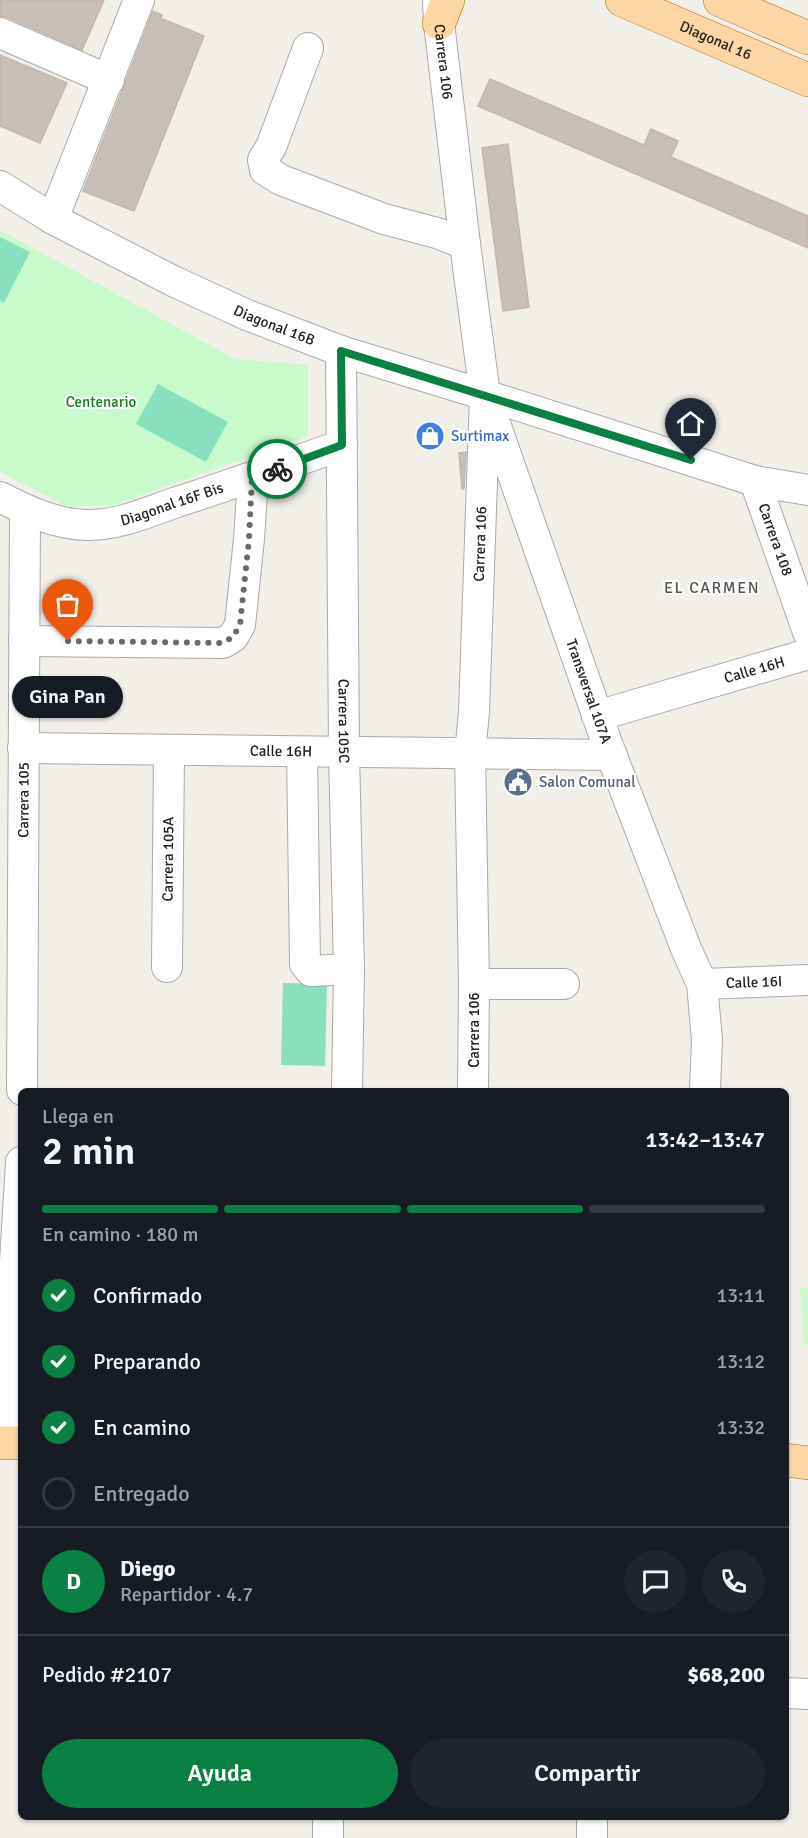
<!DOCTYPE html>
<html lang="es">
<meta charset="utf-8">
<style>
:root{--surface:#171b24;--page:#20242c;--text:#f1f3f6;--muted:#9ea1a6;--line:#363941;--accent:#0b8043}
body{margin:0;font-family:Signika,sans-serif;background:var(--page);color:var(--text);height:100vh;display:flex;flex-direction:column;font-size:22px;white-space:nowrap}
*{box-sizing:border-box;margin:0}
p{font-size:20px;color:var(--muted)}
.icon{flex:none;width:33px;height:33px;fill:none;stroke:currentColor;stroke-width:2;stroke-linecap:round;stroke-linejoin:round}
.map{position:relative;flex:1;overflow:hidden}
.side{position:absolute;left:18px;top:1088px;width:771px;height:732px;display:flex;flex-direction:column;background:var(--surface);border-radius:9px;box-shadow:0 2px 4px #0004}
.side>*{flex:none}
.pin{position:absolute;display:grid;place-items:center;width:51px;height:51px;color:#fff;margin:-62px -26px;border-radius:50% 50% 50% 0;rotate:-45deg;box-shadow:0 0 6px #0007}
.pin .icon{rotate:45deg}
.courier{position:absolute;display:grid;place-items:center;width:60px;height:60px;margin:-30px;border:4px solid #0b8043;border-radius:50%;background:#fff;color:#222;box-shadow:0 2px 8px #0007}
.bubble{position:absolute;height:42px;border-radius:21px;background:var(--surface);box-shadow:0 2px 4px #0004;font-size:20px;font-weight:600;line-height:42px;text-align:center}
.head em{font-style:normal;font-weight:600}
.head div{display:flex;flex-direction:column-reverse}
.head{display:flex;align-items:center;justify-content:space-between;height:102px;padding:0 24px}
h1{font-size:39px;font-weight:600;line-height:45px}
.bar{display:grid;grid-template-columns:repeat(4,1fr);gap:9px 6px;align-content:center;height:72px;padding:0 24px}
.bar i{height:8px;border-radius:4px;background:var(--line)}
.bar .on{background:var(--accent)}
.bar p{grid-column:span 4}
.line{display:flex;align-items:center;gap:15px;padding:0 24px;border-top:2px solid var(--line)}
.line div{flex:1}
.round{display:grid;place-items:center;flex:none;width:63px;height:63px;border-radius:32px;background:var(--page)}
ol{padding:0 24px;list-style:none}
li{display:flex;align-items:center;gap:18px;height:66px}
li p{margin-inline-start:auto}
li .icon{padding:6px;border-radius:50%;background:var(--accent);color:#fff;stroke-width:4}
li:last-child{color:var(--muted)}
li i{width:33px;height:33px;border:3px solid var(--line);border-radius:50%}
.cta{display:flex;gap:12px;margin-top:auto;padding:12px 24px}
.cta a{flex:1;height:69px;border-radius:36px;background:var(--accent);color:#fff;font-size:24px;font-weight:600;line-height:69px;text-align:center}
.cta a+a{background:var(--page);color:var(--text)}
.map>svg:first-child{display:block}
.park{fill:#c8facc}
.pitch{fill:#88e0be}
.building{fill:#c7bfb8;stroke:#c4b6ab;stroke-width:1.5}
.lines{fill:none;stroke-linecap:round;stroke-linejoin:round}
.minor-casing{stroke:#a9a9a9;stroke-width:32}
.major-casing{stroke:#a06b00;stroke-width:34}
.minor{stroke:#fff;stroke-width:30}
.major{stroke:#fcd6a4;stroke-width:33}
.done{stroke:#6b6a68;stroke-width:6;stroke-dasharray:0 10.8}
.route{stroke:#0b8043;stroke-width:8}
.labels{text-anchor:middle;stroke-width:4.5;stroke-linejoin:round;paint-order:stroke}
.street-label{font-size:15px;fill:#222;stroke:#fff}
.park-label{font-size:15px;fill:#0c8416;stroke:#fff}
.shop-label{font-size:15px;fill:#366cbe;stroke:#fff;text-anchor:start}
.service-label{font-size:15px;fill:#4e5e75;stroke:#fff;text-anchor:start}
.neighbourhood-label{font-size:16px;letter-spacing:1.5px;fill:#555;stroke:#fff}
</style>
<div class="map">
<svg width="808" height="1838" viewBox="0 0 808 1838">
<rect width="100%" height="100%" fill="#f2efe9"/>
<!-- park -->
<g class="park">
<polygon points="0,230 235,359 308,365 308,436 113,505 68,507 0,472"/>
<polygon points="800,1288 808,1288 808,1345 804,1345"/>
</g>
<!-- pitch -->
<g class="pitch">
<polygon points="0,237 30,252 4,303 0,301"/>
<polygon points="158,384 228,422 206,462 136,424"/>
<polygon points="283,983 327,984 325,1066 281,1065"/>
</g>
<!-- building -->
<g class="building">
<polygon points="0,0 104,0 82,50 7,17 0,16"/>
<polygon points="153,11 162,15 160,18 204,36 134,211 83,191"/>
<polygon points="0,55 67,83 40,143 0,126"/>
<polygon points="490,79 644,145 651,129 678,141 671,157 808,216 808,248 478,106"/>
<polygon points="508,144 529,307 503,311 482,148"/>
<polygon points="466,452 464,489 462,489 459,453"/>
</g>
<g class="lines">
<!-- minor casing -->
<g class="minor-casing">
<g id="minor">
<path id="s1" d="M438 0 439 23 465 244 485 395 474 712 470 754 474 984 473 1090"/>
<polyline points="0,33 109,80"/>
<polyline points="308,48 271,147 263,160 265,170 281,180 384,219 437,233 465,244"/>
<path id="s2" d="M0 186 53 219 173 281 247 315 341 351 485 395 755 481 808 490"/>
<polyline points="53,219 139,0"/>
<path id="s3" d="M341 351 344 752 349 969 347 1090"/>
<path id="s4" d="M491 412 608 746 687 951 702 984 707 1040 705 1090"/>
<path id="s5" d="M755 481 808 632"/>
<path id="s6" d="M0 497C27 511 55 524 86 525 116 526 146 513 174 503 230 485 286 465 342 445"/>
<polyline points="24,641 223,643 233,637 240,625 249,539 253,478"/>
<path id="s7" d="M597 716 808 654"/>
<path id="s8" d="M23 748 612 755"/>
<polyline points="302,752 305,964 311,971 349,969"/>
<path id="s9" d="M167 967 169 751"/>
<polyline points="474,984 564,984"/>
<path id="s10" d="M702 984 808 980"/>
<path id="s11" d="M22 1090 25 510"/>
<polyline points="4,1443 21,1162"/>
<polyline points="786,1693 808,1694"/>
<polyline points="328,1816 328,1838"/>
<polyline points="592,1816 592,1838"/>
</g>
</g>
<!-- major casing -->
<g class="major-casing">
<g id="major">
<path id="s12" d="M622 0 808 80"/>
<polyline points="720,0 808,38"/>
<polyline points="439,23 448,0"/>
<polyline points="0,1443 21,1443"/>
<polyline points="786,1460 808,1463"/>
</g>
</g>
<!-- minor -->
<use href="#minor" class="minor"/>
<!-- major -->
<use href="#major" class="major"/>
</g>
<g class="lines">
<!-- done -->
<polyline class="done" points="68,641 222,643 233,637 240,625 249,539 252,478 277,469"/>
<!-- route -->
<polyline class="route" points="277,469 342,445 341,351 691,460"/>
</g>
<!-- icons -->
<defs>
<g id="shop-disc" transform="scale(1.5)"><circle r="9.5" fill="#3f7fe0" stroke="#fff"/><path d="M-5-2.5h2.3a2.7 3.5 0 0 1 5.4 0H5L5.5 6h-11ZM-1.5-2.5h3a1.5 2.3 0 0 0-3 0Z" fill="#fff"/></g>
<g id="civic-disc" transform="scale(1.5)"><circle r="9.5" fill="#5c6f8a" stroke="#fff"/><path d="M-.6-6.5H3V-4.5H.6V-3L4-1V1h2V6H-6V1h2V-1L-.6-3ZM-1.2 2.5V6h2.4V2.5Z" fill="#fff"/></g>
</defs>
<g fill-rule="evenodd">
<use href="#shop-disc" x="430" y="436"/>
<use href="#civic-disc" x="518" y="782"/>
</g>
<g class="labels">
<!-- street labels -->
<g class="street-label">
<text dy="5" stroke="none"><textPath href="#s12" startOffset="102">Diagonal 16</textPath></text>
<text dy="5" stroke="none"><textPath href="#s1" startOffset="62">Carrera 106</textPath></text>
<text dy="5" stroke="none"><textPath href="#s2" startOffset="308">Diagonal 16B</textPath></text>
<text dy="5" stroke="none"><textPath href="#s6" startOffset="180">Diagonal 16F Bis</textPath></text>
<text dy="5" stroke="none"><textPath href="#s5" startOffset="62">Carrera 108</textPath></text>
<text transform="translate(480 544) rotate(-88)" y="5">Carrera 106</text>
<text dy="5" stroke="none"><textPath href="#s7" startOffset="164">Calle 16H</textPath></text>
<text dy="5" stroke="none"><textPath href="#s4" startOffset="296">Transversal 107A</textPath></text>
<text dy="5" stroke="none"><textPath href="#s3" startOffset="370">Carrera 105C</textPath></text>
<text dy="5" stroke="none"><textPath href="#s8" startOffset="258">Calle 16H</textPath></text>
<text dy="5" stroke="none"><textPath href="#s11" startOffset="290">Carrera 105</textPath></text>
<text dy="5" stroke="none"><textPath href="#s9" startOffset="108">Carrera 105A</textPath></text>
<text dy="5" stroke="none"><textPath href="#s10" startOffset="52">Calle 16I</textPath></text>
<text transform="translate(474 1030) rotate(-90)" y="5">Carrera 106</text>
</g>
<!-- park labels -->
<g class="park-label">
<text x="101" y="407">Centenario</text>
</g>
<!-- shop labels -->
<g class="shop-label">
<text x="451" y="441">Surtimax</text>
</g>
<!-- service labels -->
<g class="service-label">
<text x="539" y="787">Salon Comunal</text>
</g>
<!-- neighbourhood labels -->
<g class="neighbourhood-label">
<text x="712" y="593">EL CARMEN</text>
</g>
</g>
</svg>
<div class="pin" style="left:68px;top:641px;background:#ea580c"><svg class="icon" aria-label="bag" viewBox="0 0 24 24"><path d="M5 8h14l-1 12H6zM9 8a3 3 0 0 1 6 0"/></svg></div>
<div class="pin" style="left:691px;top:460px;background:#1f2937"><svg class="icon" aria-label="home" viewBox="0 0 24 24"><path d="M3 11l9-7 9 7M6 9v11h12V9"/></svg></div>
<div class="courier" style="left:277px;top:469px"><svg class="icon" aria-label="bike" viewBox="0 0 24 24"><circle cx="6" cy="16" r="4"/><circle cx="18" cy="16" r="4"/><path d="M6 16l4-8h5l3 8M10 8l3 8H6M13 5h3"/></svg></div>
<div class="bubble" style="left:12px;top:676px;width:111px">Gina Pan</div>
<section class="side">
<div class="head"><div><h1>2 min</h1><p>Llega en</p></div><em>13:42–13:47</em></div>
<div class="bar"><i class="on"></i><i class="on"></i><i class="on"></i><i></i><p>En camino · 180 m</p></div>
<ol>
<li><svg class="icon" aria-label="check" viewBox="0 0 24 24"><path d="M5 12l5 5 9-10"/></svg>Confirmado<p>13:11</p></li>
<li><svg class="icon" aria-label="check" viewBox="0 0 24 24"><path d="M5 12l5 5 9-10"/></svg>Preparando<p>13:12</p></li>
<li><svg class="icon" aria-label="check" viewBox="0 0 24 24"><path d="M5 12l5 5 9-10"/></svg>En camino<p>13:32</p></li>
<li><i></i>Entregado</li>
</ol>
<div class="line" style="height:108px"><b class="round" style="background:var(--accent);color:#fff">D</b><div><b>Diego</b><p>Repartidor · 4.7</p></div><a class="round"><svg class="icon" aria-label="chat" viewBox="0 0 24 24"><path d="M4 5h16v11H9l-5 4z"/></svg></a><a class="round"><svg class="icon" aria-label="phone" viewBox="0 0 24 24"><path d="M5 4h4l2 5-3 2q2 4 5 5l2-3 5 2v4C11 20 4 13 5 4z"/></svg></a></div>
<div class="line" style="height:78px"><div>Pedido #2107</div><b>$68,200</b></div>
<div class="cta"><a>Ayuda</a><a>Compartir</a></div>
</section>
</div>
